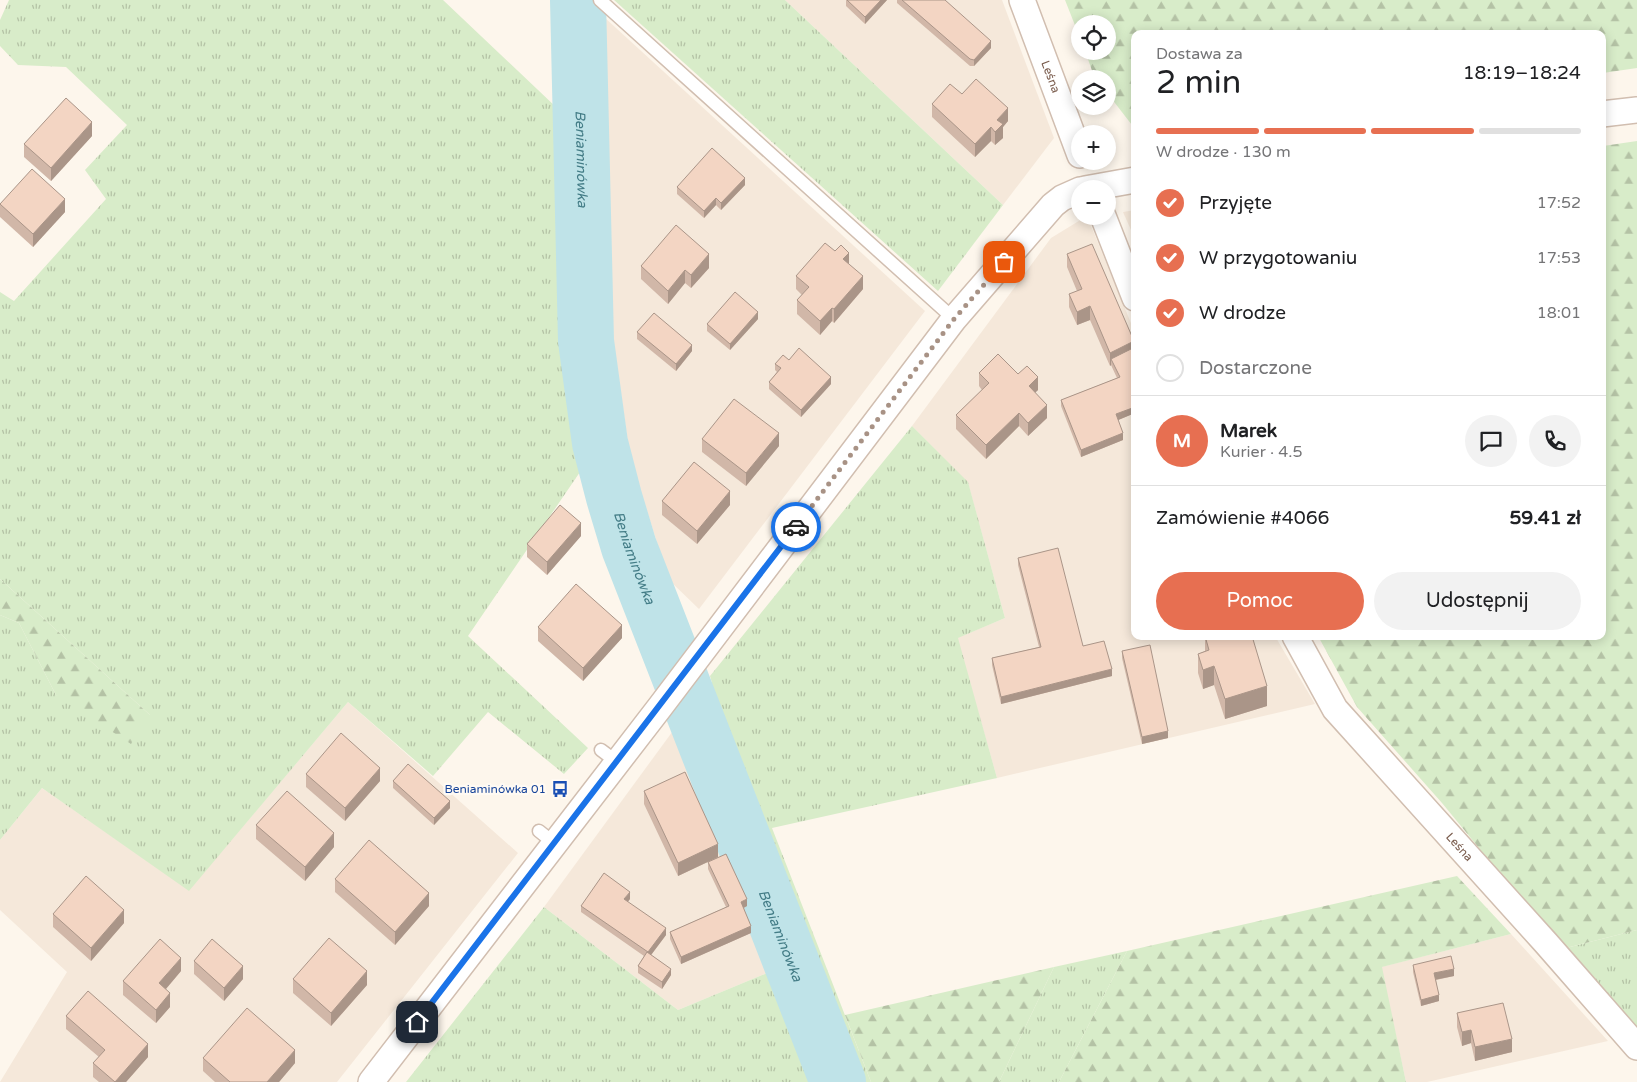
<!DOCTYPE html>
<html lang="pl">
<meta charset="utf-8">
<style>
:root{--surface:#fff;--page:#f2f2f2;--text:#202124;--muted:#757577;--line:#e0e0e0;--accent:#e76f51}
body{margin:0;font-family:"Varela Round",sans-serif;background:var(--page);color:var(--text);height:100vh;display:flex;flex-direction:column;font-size:19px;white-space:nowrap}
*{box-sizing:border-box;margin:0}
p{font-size:16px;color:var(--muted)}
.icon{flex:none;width:28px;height:28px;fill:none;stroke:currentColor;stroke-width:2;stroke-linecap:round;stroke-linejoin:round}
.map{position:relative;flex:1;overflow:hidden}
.panel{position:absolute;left:1131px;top:30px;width:475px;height:610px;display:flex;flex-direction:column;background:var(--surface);border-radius:10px;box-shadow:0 2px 12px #0003}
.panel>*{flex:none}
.controls{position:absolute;left:1071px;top:15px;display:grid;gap:10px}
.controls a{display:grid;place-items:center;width:45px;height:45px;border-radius:50%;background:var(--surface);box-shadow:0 2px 12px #0003;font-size:25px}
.pin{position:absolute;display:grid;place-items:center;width:42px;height:42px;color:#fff;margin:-21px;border-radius:10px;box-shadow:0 2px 8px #0006}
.courier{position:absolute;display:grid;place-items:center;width:50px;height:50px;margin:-25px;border:4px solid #1a73e8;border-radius:50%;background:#fff;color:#222;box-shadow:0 1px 6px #0007}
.head em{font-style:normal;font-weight:600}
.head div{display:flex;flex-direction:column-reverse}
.head{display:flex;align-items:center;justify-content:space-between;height:85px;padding:0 25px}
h1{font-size:32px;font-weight:600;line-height:38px}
.bar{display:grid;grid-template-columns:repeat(4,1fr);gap:8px 5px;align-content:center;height:60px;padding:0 25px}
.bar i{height:6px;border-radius:4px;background:var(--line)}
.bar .active{background:var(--accent)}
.bar p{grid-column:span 4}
.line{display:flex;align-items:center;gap:12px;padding:0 25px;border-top:1px solid var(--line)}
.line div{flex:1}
.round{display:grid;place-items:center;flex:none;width:52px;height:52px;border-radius:26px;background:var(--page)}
ol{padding:0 25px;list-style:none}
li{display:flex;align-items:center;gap:15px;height:55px}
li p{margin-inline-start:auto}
li .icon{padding:5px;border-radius:50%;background:var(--accent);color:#fff;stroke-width:4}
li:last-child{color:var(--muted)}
li i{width:28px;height:28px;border:2px solid var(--line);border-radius:50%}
.button{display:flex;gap:10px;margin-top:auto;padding:10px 25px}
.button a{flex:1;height:58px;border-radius:30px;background:var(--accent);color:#fff;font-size:20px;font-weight:600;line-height:58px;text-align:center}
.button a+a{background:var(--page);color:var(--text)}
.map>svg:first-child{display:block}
.residential{fill:#f5e8da}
.grass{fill:url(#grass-tufts)}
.forest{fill:url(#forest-firs)}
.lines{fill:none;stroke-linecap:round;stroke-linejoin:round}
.river{stroke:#bfe3e8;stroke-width:56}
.lane-casing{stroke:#d1beb0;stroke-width:15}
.street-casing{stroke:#d1beb0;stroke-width:28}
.lane{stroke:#fff;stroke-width:12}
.street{stroke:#fff;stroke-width:25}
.wall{fill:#d1b7a8}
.shaded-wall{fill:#aa9588}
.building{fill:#f3d5c3;stroke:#aa9588}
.done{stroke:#a89285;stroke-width:5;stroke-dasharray:0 9}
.route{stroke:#1a73e8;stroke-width:6}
.labels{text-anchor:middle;stroke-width:4.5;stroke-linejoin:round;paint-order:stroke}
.street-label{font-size:12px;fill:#7a5c4d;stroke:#fffaf3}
.transit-label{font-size:12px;fill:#164399;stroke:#fffaf3;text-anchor:end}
.water-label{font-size:14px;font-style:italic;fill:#437c86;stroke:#fffaf3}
</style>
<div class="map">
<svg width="1637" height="1082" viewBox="0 0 1637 1082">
<defs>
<pattern id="grass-tufts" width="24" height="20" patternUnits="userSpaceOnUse" patternTransform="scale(1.25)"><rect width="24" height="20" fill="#d8ecc9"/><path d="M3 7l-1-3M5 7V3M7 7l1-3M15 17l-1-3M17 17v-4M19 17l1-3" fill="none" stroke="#b4c2a5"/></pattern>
<pattern id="forest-firs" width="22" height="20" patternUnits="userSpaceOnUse" patternTransform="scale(1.25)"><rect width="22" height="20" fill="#d8ecc9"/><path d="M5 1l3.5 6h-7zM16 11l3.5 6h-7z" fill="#b4c2a5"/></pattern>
</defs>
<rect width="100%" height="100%" fill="#fdf6ec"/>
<!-- residential -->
<g class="residential">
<polygon points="785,0 1002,0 1054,138 1003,205"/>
<polygon points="604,17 925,311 699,609 669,580 630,458 611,323"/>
<polygon points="1135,210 1135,239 1123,212"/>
<polygon points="1087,216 1135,333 1135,636 1275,636 1315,704 997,778 957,638 1005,618 968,483 912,426 1051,238"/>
<polygon points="348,702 518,853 337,1082 0,1082 67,972 0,910 0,840 42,788 189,890"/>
<polygon points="678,724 772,971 678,1010 544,907"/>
<polygon points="1511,934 1608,1041 1427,1082 1406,1082 1381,967"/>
</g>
<!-- grass -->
<g class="grass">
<polygon points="9,0 443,0 557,108 565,319 580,472 468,636 588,748 564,774 488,712 433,776 348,702 189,891 42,788 0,840 0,615 19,623 56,695 150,715 0,579 0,292 14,301 106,199 85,170 127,125 66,67 18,65 0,46 0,20"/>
<polygon points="614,0 785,0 1003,205 938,291"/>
<polygon points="912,426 968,482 1005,618 958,638 997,778 772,828 871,1082 406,1082 544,907 678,1010 772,971 678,724 712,683 710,676"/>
<polygon points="1637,930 1637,1031 1562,949"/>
<polygon points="1127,951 1059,1082 999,1082 1054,967"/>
</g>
<!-- forest -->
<g class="forest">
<polygon points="1065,0 1637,0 1637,68 1603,73 1602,34 1135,34 1135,129 1108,94 1108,79 1095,79 1085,51 1108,51 1108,24 1080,24 1080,38"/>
<polygon points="1637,141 1637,930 1562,949 1442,803 1357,707 1318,636 1602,636 1603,146"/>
<polygon points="0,579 150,715 131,744 56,695 19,623 0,615"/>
<polygon points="1457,876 1511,934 1382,967 1406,1082 1059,1082 1127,951"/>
<polygon points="1054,967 999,1082 871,1082 845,1015"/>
</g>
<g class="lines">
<!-- river -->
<path class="river" id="s1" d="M578 0 586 341 600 443 614 497 629 547 838 1082"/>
<!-- lane casing -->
<g class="lane-casing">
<g id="lane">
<polyline points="600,0 954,319"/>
<polyline points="601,750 617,762"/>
<polyline points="539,831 554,843"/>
</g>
</g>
<!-- street casing -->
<g class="street-casing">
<g id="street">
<path id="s2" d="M1022 0 1080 155"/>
<polyline points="1602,114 1637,110"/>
<polyline points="1085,189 1135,180"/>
<polyline points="1103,216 1135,298"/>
<path id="s3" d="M1295 636 1335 709 1546 943 1637 1047"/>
<polyline points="371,1082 660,707 954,319 1053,205 1062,198 1080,190"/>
</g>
</g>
<!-- lane -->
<use href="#lane" class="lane"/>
<!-- street -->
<use href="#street" class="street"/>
</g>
<!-- wall -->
<g class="wall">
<polygon points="846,0 887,0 865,24 846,6"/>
<polygon points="897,0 945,0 991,48 974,66 970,66 897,3"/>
<polygon points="962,94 1008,121 1003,127 1003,138 995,145 991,141 975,157 932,117 932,104"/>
<polygon points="92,136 51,181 24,157 24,144"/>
<polygon points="745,185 721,210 716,205 704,218 677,194 677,187"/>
<polygon points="0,204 65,212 33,247 0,217"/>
<polygon points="1067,254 1134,348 1135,347 1135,413 1118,420 1123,440 1081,457 1061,406 1061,400 1117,378 1111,365 1110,366 1090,320 1077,325 1069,307 1069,294 1077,291 1067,267"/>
<polygon points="849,264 863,289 834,323 832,321 820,335 797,314 797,300 802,295 796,289 796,276"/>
<polygon points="641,266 709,268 691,288 685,283 668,304 641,279"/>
<polygon points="758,319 730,350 707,331 707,324"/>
<polygon points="637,332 692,351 676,371 637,339"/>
<polygon points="789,360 831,384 801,417 769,389 769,382 777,372 775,370 775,364"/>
<polygon points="979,373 1018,374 1038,390 1035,392 1047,418 1028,436 1019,426 986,459 956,429 956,415 982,390 979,386"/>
<polygon points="702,439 779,446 746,486 702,452"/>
<polygon points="662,501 730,505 697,544 662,515"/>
<polygon points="581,536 547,575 527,557 527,544"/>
<polygon points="1018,558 1083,646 1112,676 1001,704 992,665 992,658 1039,647 1018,565"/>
<polygon points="538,627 622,638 583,681 538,641"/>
<polygon points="1205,636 1267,706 1225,719 1214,685 1203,689 1198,673 1198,654 1205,651"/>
<polygon points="1122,651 1168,738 1142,744 1122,658"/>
<polygon points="306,774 380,781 345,821 306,787"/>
<polygon points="393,781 450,808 434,825 393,788"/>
<polygon points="644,791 718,857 747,906 744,908 751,933 681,964 670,939 670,932 726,907 708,869 708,862 678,876 644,804"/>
<polygon points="256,825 334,847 305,881 256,839"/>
<polygon points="335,879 429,906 395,945 335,892"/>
<polygon points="630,899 628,902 666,935 651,955 671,975 662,989 638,973 638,966 644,956 581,912 581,906"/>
<polygon points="53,914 124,923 91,961 53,927"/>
<polygon points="194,961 243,979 224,1001 194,974"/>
<polygon points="1413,965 1454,976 1436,980 1439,1001 1421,1006 1413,972"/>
<polygon points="181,971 166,989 170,1007 156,1023 123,995 123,981"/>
<polygon points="293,979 367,985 331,1026 293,993"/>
<polygon points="1457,1013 1512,1052 1475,1061 1471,1043 1462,1046 1457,1027"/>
<polygon points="66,1016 148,1057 126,1082 99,1082 93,1077 93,1063 99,1057 66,1029"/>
<polygon points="203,1058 295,1063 279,1082 215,1082 203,1071"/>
</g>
<!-- shaded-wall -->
<g class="shaded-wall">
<polygon points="881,0 887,0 865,24 865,17"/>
<polygon points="991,41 991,48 974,66 974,60"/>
<polygon points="1008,108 1008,121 1003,127 1003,138 995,145 995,132 997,120"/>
<polygon points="92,122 92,136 51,181 51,168"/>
<polygon points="991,127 991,141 975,157 975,144"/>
<polygon points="745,178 745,185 721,210 721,203"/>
<polygon points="716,198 716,205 704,218 704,211"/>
<polygon points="65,199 65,212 33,247 33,234"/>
<polygon points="849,253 849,266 843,259"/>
<polygon points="709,254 709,268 691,288 691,275"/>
<polygon points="685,270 685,283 668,304 668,291"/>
<polygon points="863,276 863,289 834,323 834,309"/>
<polygon points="1090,306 1090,320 1077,325 1077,312"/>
<polygon points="832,308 832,321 820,335 820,321"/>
<polygon points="758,312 758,319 730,350 730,344"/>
<polygon points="1134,341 1134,355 1111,359 1111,365 1110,366 1110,353"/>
<polygon points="692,345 692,351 676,371 676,364"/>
<polygon points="831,377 831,384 801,417 801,410"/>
<polygon points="1038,377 1038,390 1029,399 1029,386"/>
<polygon points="1047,405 1047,418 1028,436 1028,423"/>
<polygon points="1135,407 1135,413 1116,421 1116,414"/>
<polygon points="1019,413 1019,426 986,459 986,445"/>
<polygon points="779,433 779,446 746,486 746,473"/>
<polygon points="1123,433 1123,440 1081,457 1081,450"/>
<polygon points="730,491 730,505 697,544 697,531"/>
<polygon points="581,523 581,536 547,575 547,562"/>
<polygon points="622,625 622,638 583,681 583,668"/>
<polygon points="1214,666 1214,685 1203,689 1203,670"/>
<polygon points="1112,669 1112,676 1001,704 1001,697"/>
<polygon points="1267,686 1267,706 1225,719 1225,699"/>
<polygon points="1168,731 1168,738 1142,744 1142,737"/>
<polygon points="380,768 380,781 345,821 345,808"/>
<polygon points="450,801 450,808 434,825 434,818"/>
<polygon points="334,833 334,847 305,881 305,867"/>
<polygon points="718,844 718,857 678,876 678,863"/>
<polygon points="630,892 630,899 624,906 624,899"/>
<polygon points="429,893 429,906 395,945 395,932"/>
<polygon points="747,899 747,906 741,909 741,902"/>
<polygon points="124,910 124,923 91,961 91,948"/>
<polygon points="751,926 751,933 681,964 681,957"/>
<polygon points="666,928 666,935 648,959 648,952"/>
<polygon points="181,958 181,971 159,997 159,983"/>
<polygon points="243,966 243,979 224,1001 224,988"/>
<polygon points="671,969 671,975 662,989 662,982"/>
<polygon points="1454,969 1454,976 1434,980 1434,973"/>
<polygon points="367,971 367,985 331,1026 331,1013"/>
<polygon points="170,993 170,1007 156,1023 156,1010"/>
<polygon points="1439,995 1439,1001 1421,1006 1421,1000"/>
<polygon points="1471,1030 1471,1043 1462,1046 1462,1032"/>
<polygon points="1512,1039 1512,1052 1475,1061 1475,1047"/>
<polygon points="148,1044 148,1057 126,1082 115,1082"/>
<polygon points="295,1050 295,1063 279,1082 267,1082"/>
</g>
<!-- building -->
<g class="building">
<polygon points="847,0 881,0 865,17"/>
<polygon points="902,0 945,0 991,41 974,60 970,59"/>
<polygon points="976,79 1008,108 997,120 1003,124 995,132 991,127 975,144 932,104 950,84 962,94"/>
<polygon points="66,98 92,122 51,168 24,144"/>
<polygon points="712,148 745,178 721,203 716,198 704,211 677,187"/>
<polygon points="32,169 65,199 33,234 0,204"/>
<polygon points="676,225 709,254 691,275 685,270 668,291 641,266"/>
<polygon points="825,243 835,251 841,245 849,253 843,259 863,276 834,309 832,308 820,321 797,300 809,287 796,276"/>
<polygon points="1092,244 1134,341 1110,353 1090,306 1077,312 1069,294 1082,289 1067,254"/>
<polygon points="735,292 758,312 730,344 707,324"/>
<polygon points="654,313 692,345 676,364 637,332"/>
<polygon points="1135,347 1135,407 1116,414 1123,433 1081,450 1061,400 1120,377 1111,359"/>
<polygon points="799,348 831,377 801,410 769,382 781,368 775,364 783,355 789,360"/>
<polygon points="998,354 1018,374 1027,366 1038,377 1029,386 1047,405 1028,423 1019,413 986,445 956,415 989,383 979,373"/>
<polygon points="734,399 779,433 746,473 702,439"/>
<polygon points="694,462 730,491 697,531 662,501"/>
<polygon points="560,505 581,523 547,562 527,544"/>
<polygon points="1058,548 1083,646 1104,641 1112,669 1001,697 992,658 1041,647 1018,558"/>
<polygon points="576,584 622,625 583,668 538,627"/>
<polygon points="1205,636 1252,636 1267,686 1225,699 1214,666 1203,670 1198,654 1209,650"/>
<polygon points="1150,645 1168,731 1142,737 1122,651"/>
<polygon points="341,733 380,768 345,808 306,774"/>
<polygon points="408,764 450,801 434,818 393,781"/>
<polygon points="685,772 718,844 678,863 644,791"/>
<polygon points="287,791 334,833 305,867 256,825"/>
<polygon points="369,840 429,893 395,932 335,879"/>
<polygon points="726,854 747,899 741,902 751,926 681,957 670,932 729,906 708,862"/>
<polygon points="604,873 630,892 624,899 666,928 648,952 581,906"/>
<polygon points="86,876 124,910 91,948 53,914"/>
<polygon points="329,938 367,971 331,1013 293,979"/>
<polygon points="160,939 181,958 159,983 170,993 156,1010 123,981"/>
<polygon points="212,939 243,966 224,988 194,961"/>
<polygon points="647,952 671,969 662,982 638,966"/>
<polygon points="1451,956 1454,969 1434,973 1439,995 1421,1000 1413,965"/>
<polygon points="88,991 148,1044 115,1082 93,1063 105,1050 66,1016"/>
<polygon points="1503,1003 1512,1039 1475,1047 1471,1030 1462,1032 1457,1013"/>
<polygon points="247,1008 295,1050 267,1082 230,1082 203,1058"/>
</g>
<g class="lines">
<!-- done -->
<polyline class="done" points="796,527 954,319 1004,262"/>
<!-- route -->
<polyline class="route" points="417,1022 796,527"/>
</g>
<!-- icons -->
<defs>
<g id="bus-bare" transform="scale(1.35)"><path d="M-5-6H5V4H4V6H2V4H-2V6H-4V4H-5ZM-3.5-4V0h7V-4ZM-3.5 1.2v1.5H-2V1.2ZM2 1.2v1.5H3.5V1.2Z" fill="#1a4fb4" stroke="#fffaf3" stroke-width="2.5" paint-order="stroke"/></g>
</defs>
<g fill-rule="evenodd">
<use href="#bus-bare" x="560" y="789"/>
</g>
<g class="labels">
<!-- street labels -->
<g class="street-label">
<text dy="4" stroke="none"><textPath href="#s2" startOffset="82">Leśna</textPath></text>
<text dy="4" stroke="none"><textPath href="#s3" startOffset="269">Leśna</textPath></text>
</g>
<!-- transit labels -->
<g class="transit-label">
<text x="546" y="793">Beniaminówka 01</text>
</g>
<!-- water labels -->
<g class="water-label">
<text dy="5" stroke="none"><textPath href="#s1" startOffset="159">Beniaminówka</textPath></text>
<text dy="5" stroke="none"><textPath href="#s1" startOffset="564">Beniaminówka</textPath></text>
<text dy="5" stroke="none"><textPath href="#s1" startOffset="969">Beniaminówka</textPath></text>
</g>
</g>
</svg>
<div class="controls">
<a><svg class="icon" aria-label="locate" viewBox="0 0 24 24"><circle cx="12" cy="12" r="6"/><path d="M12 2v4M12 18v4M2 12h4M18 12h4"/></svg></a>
<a><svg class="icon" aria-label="layers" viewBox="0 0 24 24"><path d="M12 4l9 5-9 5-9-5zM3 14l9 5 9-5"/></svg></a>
<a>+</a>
<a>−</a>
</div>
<div class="pin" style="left:1004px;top:262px;background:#ea580c"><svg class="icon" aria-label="bag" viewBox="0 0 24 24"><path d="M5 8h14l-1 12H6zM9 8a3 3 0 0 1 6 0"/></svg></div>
<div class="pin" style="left:417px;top:1022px;background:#1f2937"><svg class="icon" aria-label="home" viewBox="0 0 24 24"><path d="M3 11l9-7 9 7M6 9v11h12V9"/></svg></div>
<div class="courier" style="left:796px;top:527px"><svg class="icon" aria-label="car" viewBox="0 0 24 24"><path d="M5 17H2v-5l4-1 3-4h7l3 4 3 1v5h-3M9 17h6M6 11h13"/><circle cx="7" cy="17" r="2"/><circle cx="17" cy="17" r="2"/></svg></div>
<section class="panel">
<div class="head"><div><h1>2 min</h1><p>Dostawa za</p></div><em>18:19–18:24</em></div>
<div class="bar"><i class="active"></i><i class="active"></i><i class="active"></i><i></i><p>W drodze · 130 m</p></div>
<ol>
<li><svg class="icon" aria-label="check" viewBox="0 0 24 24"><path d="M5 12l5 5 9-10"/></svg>Przyjęte<p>17:52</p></li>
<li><svg class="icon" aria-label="check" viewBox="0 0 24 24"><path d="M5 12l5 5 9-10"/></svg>W przygotowaniu<p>17:53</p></li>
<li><svg class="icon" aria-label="check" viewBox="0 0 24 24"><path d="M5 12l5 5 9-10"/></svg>W drodze<p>18:01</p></li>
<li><i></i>Dostarczone</li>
</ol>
<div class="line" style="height:90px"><b class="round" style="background:var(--accent);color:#fff">M</b><div><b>Marek</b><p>Kurier · 4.5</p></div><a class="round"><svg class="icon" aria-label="chat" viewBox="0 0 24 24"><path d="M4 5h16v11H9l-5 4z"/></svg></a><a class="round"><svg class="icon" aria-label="phone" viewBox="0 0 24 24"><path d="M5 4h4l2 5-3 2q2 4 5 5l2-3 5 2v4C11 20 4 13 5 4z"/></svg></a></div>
<div class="line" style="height:65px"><div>Zamówienie #4066</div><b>59.41 zł</b></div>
<div class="button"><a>Pomoc</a><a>Udostępnij</a></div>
</section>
</div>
